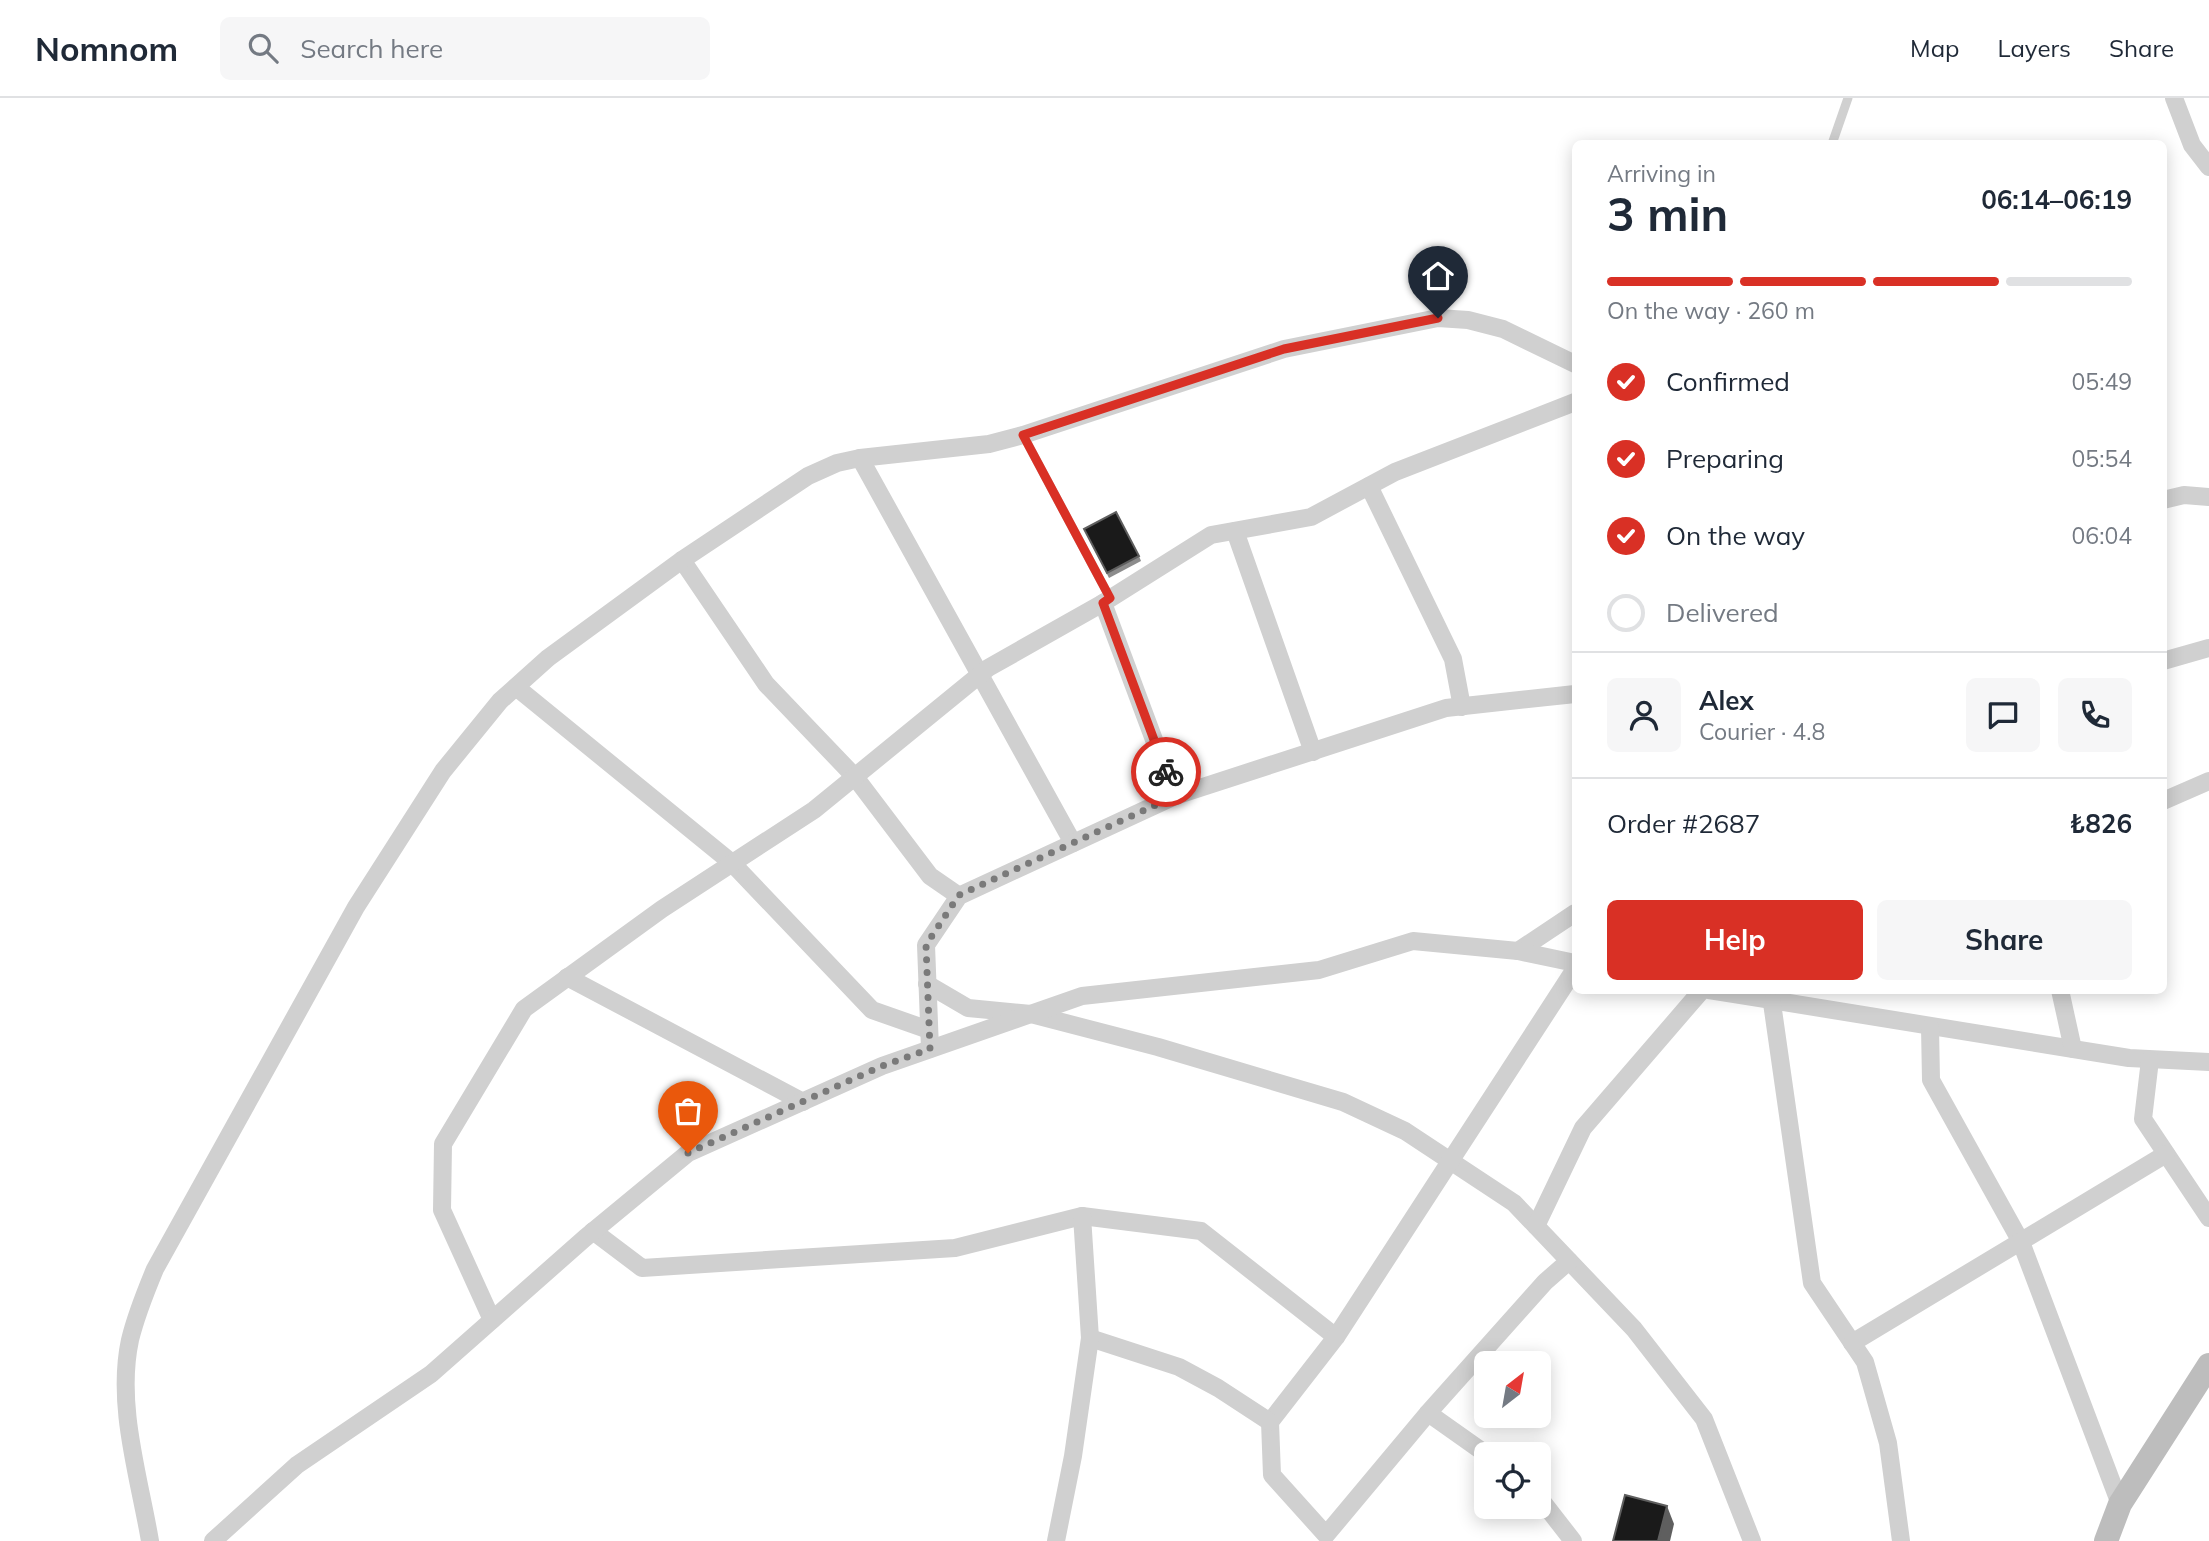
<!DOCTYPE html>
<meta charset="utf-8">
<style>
:root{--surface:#fff;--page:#f6f6f7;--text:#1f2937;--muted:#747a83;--line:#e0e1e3;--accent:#d93025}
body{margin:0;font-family:Mulish,sans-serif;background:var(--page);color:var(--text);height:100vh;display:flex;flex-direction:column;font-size:26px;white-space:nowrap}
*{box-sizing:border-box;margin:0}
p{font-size:23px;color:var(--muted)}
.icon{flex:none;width:38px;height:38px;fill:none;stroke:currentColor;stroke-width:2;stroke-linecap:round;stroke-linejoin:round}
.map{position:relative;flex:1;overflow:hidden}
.sheet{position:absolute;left:1572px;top:42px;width:595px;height:854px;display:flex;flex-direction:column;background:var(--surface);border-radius:10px;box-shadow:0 4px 18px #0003}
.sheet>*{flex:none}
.needle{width:46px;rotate:31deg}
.buttons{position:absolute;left:1474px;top:1253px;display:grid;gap:14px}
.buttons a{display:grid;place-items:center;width:77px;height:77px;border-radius:10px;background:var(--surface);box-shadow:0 4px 18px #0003;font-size:35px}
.pin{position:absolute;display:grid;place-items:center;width:60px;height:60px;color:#fff;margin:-72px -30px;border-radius:50% 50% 50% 0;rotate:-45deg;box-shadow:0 0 7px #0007}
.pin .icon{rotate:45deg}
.courier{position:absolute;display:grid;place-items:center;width:70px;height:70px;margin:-35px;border:5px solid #d93025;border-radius:50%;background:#fff;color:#222;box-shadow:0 2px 9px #0007}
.headline em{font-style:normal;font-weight:700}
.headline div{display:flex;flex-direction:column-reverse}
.headline{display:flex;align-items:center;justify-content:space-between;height:119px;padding:0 35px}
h1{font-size:46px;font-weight:700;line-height:52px}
.bar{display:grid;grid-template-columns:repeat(4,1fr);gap:10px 7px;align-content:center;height:84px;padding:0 35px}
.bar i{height:9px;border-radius:5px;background:var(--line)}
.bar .on{background:var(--accent)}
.bar p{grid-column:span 4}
.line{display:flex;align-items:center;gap:18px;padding:0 35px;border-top:2px solid var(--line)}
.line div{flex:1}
.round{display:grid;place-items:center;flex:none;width:74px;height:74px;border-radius:10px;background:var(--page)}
ol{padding:0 35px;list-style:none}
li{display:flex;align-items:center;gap:21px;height:77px}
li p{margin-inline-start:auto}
li .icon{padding:7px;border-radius:50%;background:var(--accent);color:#fff;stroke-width:4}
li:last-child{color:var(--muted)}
li i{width:38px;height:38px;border:4px solid var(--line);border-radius:50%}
.primary-button{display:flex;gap:14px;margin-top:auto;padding:14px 35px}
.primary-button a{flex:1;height:80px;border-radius:10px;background:var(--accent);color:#fff;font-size:28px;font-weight:700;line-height:80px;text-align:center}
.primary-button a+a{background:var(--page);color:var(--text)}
header{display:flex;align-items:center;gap:42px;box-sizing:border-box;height:98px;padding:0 35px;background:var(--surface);border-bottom:2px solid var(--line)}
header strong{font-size:33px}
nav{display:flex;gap:38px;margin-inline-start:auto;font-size:24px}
.search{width:490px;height:63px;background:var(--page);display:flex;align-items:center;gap:18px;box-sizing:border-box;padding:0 24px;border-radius:10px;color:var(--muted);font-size:26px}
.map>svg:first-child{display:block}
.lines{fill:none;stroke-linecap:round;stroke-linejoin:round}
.lane{stroke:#d0d0d0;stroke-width:9}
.street{stroke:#d0d0d0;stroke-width:18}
.secondary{stroke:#bdbdbd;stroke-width:24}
.wall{fill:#8c8c8c}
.shaded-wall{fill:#5f5f5f}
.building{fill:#1a1a1a;stroke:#5f5f5f;stroke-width:2}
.done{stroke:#7a7a7a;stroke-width:7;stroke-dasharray:0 12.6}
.route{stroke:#d93025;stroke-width:9}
</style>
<header>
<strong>Nomnom</strong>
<div class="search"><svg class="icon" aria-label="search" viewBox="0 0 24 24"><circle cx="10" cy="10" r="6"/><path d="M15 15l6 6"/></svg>Search here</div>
<nav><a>Map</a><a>Layers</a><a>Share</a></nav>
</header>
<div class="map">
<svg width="2209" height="1443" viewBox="0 0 2209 1443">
<rect width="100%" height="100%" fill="#fff"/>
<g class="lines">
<!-- lane -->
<g class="lane">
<polyline points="1832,46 1848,0"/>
<polyline points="1023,337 1110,500"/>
</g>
<!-- street -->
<g class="street">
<polyline points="2174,0 2192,47 2209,69"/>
<polyline points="860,360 1073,745"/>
<polyline points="1369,388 1453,561 1462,609"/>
<polyline points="2163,402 2184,397 2209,399"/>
<polyline points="1235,433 1313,654"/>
<polyline points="682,462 766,586 855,679 930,778 959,798"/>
<polyline points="1103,505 1175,698"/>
<polyline points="2163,563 2209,550"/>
<polyline points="516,589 732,765 872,912 929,932"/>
<polyline points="2163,703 2209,683"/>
<polyline points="1518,853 1575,815"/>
<polyline points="567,879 803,1004"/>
<polyline points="927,886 968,910 1031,916 1158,949 1343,1004 1405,1033 1514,1105 1634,1231 1704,1321 1752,1443"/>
<polyline points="1709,892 2129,960 2209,964"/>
<polyline points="2060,892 2073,951"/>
<polyline points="1772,905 1812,1185 1865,1264 1888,1345 1901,1443"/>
<polyline points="1930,929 1931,982 2021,1144 2120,1406"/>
<polyline points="930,951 926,847 959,798 1175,698 1446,610 1575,596"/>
<polyline points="2150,962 2143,1021 2209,1120"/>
<polyline points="1536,1128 1583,1030 1702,892"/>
<polyline points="593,1133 642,1170 955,1150 1082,1118 1201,1133 1336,1239"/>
<polyline points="1569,1163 1545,1184 1428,1315 1326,1437 1272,1377 1270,1324 1336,1239 1575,871"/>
<polyline points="492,1222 442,1112 443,1046 524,911 662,811 814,712 988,570 1103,505 1211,437 1311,419 1395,374 1575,304"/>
<polyline points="1090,1240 1179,1269 1218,1290 1270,1324"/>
<polyline points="1852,1245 2166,1056"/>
<polyline points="1428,1315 1486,1356"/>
<polyline points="1538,1398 1573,1443"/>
<path d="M150 1443C139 1378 116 1307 130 1242 136 1217 145 1195 155 1171L356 809 443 673 500 603 548 560 682 462 808 378 837 365 860 360 989 346 1023 337 1284 251 1438 220 1468 222 1503 231 1575 266"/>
<polyline points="213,1443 297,1367 431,1276 585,1140 688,1055 882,968 1082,898 1319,872 1413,843 1518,853 1575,865"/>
<polyline points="1056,1443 1073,1358 1090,1240 1082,1118"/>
</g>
<!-- secondary -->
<polyline class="secondary" points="2106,1443 2120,1406 2209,1267"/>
</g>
<!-- wall -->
<polygon class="wall" points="1084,431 1139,458 1141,463 1109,480"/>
<!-- shaded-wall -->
<polygon class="shaded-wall" points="1667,1408 1674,1426 1670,1443 1658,1443"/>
<!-- building -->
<g class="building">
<polygon points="1116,414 1139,458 1107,475 1084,431"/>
<polygon points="1625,1397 1667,1408 1658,1443 1613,1443"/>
</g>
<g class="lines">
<!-- done -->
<polyline class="done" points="688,1055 882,968 930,951 926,847 959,797 1175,698 1166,674"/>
<!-- route -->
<polyline class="route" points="1166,674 1103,505 1110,500 1023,337 1284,251 1438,220"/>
</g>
</svg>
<div class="buttons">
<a><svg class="needle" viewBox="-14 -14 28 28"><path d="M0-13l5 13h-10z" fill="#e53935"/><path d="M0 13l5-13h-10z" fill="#747a83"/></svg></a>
<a><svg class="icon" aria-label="locate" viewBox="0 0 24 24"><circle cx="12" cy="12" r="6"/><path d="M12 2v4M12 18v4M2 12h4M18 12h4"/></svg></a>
</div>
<div class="pin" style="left:688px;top:1055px;background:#ea580c"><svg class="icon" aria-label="bag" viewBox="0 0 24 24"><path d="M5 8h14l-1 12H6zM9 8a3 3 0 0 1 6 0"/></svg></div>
<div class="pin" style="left:1438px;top:220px;background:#1f2937"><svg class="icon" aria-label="home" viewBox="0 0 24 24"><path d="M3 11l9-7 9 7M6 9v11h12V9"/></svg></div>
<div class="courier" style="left:1166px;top:674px"><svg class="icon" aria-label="bike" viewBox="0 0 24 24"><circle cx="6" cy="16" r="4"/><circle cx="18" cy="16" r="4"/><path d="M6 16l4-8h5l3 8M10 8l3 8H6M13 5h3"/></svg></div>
<section class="sheet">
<div class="headline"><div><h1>3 min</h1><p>Arriving in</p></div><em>06:14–06:19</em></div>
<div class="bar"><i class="on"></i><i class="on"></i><i class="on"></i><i></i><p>On the way · 260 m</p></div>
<ol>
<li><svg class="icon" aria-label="check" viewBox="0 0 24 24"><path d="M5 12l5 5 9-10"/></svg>Confirmed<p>05:49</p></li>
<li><svg class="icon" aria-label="check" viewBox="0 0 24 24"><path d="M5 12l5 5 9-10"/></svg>Preparing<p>05:54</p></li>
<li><svg class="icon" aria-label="check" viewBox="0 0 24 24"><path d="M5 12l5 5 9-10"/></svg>On the way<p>06:04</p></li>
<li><i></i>Delivered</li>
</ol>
<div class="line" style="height:126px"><a class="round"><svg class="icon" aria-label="person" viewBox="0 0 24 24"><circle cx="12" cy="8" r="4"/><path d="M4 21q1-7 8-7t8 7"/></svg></a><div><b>Alex</b><p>Courier · 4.8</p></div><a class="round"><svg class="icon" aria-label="chat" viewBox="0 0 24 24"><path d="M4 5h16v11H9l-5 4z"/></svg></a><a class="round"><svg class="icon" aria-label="phone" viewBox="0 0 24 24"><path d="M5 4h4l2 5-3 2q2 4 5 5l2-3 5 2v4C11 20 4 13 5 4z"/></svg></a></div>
<div class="line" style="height:91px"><div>Order #2687</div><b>₺826</b></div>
<div class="primary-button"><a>Help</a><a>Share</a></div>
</section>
</div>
